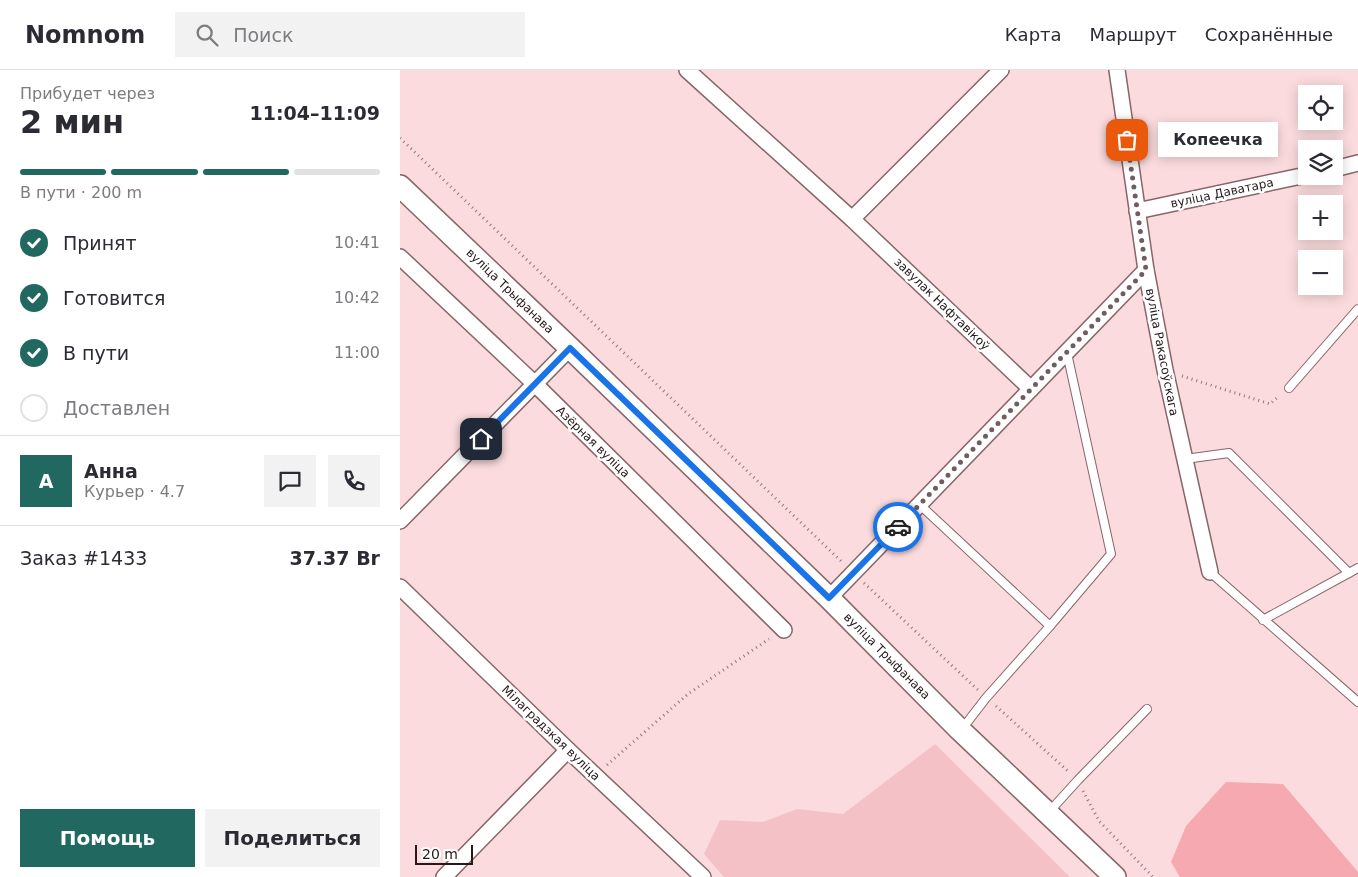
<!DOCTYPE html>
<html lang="ru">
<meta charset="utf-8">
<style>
:root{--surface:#fff;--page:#f2f2f3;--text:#2b2b33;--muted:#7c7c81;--line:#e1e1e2;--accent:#216960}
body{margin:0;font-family:"DejaVu Sans",sans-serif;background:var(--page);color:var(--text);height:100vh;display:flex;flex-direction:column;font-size:19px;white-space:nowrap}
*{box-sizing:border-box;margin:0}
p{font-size:16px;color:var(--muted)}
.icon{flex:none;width:28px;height:28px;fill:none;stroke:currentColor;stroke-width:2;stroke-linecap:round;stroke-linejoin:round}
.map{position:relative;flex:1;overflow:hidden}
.panel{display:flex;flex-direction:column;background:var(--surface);width:400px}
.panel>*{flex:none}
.buttons{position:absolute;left:898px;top:15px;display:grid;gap:10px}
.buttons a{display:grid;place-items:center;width:45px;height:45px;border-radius:0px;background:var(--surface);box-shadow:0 2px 12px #0003;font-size:25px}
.scale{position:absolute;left:15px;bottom:12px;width:58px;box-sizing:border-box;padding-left:5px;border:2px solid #26191a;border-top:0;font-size:14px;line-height:18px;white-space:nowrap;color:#26191a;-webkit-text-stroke:4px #fff;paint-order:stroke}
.pin{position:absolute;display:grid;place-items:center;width:42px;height:42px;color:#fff;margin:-21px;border-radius:10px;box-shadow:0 2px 8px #0006}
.courier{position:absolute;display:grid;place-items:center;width:50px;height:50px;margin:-25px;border:4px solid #1a73e8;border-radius:50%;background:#fff;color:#222;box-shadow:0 1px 6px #0007}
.bubble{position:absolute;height:35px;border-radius:0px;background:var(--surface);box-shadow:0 2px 12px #0003;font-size:16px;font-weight:700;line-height:35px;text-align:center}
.head em{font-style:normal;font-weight:700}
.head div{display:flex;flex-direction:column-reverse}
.head{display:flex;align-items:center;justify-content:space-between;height:85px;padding:0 20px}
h1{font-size:32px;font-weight:700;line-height:38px}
.bar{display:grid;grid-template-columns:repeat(4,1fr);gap:8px 5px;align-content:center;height:60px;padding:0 20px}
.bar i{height:6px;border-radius:4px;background:var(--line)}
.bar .active{background:var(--accent)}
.bar p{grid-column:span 4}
.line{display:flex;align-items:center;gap:12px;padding:0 20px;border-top:1px solid var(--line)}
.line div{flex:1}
.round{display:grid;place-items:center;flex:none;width:52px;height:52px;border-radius:0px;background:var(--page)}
ol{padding:0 20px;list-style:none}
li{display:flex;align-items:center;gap:15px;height:55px}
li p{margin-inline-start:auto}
li .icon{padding:5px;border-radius:50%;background:var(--accent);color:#fff;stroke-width:4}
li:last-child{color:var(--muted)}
li i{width:28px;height:28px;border:2px solid var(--line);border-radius:50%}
.primary-button{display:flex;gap:10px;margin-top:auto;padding:10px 20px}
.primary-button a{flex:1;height:58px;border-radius:0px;background:var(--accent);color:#fff;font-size:20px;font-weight:700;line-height:58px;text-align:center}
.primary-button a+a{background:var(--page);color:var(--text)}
header{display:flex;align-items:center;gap:30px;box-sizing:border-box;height:70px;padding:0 25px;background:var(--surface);border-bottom:1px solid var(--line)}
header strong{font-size:24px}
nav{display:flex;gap:28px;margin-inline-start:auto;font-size:18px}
.search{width:350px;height:45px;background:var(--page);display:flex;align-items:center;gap:12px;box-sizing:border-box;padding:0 18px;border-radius:0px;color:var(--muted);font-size:19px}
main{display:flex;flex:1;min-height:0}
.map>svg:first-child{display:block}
.green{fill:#f4c2c6}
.water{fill:#f6a9b0}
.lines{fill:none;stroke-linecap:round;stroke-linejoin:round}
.lane-casing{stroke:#876568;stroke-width:10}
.street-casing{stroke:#876568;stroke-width:18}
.secondary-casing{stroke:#876568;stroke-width:24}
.path{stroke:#8f797b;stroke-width:3;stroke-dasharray:1 4;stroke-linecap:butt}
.lane{stroke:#fff;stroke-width:8}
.street{stroke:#fff;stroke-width:15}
.secondary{stroke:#fff;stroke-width:21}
.done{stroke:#715d5f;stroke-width:5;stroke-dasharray:0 9}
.route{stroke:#1a73e8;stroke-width:6}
.labels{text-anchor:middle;stroke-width:5;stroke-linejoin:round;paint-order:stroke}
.street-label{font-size:12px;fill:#26191a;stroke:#fff}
</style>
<header>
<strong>Nomnom</strong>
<div class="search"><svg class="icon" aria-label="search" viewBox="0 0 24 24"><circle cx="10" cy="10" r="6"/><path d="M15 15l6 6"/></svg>Поиск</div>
<nav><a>Карта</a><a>Маршрут</a><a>Сохранённые</a></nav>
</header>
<main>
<section class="panel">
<div class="head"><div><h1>2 мин</h1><p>Прибудет через</p></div><em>11:04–11:09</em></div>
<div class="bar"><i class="active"></i><i class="active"></i><i class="active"></i><i></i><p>В пути · 200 m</p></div>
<ol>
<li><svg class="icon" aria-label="check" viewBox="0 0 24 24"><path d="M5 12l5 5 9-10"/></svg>Принят<p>10:41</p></li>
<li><svg class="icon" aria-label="check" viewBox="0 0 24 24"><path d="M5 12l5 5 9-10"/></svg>Готовится<p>10:42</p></li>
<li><svg class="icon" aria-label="check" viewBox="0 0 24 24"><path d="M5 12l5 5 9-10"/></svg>В пути<p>11:00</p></li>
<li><i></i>Доставлен</li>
</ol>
<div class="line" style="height:90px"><b class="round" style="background:var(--accent);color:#fff">А</b><div><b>Анна</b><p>Курьер · 4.7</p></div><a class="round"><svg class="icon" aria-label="chat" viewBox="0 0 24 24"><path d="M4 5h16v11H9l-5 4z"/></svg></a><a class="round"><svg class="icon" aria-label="phone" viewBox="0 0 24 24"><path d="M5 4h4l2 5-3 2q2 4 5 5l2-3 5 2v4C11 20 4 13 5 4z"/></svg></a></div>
<div class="line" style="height:65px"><div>Заказ #1433</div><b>37.37 Br</b></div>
<div class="primary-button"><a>Помощь</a><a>Поделиться</a></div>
</section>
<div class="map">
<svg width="958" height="807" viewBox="0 0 958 807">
<rect width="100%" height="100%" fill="#fbdbde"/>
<!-- green -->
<polygon class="green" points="535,674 670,807 324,807 304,784 320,750 363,752 397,739 443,744"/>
<!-- water -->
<polygon class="water" points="826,712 883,714 958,802 958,807 780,807 771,792 786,756"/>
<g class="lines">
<!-- lane casing -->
<g class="lane-casing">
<g id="lane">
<polyline points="889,318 958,239"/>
<polyline points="785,389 829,383 949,503"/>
<polyline points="519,434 650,556"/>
<polyline points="810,502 958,632"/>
<polyline points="863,550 958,498"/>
<polyline points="562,659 586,628 650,556 711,484 667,283"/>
<polyline points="649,742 678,710 747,639"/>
</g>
</g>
<!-- street casing -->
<g class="street-casing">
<g id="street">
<polyline points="287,0 452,149 631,319"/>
<polyline points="717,0 746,200 765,300 810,502"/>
<polyline points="934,99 958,93"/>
<polyline points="737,141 906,105"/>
<polyline points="452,149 601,0"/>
<polyline points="0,187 135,314 384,560"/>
<polyline points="0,451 170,278"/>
<polyline points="0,517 168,680 303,807"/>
<polyline points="429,528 746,200"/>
<polyline points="44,807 168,680"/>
</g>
</g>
<!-- secondary casing -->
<g class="secondary-casing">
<polyline id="secondary" points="0,116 170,278 429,528 560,660 715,807"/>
</g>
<!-- path -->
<g class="path">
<polyline points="0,68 442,492"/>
<polyline points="782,306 870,334 879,326"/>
<polyline points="464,513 578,620"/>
<polyline points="596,636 669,702"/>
<polyline points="207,695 288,624 369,569"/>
<polyline points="683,721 699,751 753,807"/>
</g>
<!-- lane -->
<use href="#lane" class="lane"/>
<!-- street -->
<use href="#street" class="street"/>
<!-- secondary -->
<use href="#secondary" class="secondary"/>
</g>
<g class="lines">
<!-- done -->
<polyline class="done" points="498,457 746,200 727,70"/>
<!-- route -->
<polyline class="route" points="81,369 170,278 429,528 498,457"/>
</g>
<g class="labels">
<!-- street labels -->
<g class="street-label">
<text transform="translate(822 123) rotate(-12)" y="4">вуліца Даватара</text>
<text transform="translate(110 221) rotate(44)" y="4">вуліца Трыфанава</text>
<text transform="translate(542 234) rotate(44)" y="4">завулак Нафтавікоў</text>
<text transform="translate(762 282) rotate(79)" y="4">вуліца Ракасоўскага</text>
<text transform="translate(193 372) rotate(44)" y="4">Азёрная вуліца</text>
<text transform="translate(487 586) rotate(45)" y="4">вуліца Трыфанава</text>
<text transform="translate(151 663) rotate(44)" y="4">Мілаградзкая вуліца</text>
</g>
</g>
</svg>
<div class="buttons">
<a><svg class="icon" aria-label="locate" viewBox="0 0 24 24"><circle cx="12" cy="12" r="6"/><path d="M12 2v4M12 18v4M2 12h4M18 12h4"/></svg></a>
<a><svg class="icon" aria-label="layers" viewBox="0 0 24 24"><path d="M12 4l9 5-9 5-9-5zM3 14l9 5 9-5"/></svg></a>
<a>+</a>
<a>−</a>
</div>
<div class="scale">20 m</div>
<div class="pin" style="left:727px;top:70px;background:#ea580c"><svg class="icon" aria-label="bag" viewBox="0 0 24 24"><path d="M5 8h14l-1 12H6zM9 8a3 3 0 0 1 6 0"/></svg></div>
<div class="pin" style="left:81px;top:369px;background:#1f2937"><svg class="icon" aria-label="home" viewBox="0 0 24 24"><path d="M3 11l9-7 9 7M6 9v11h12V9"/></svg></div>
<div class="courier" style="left:498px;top:457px"><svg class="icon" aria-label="car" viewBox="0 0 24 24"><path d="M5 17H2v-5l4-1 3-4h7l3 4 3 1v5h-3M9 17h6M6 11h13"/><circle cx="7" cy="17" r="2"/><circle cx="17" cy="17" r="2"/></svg></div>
<div class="bubble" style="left:758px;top:52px;width:120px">Копеечка</div>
</div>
</main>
